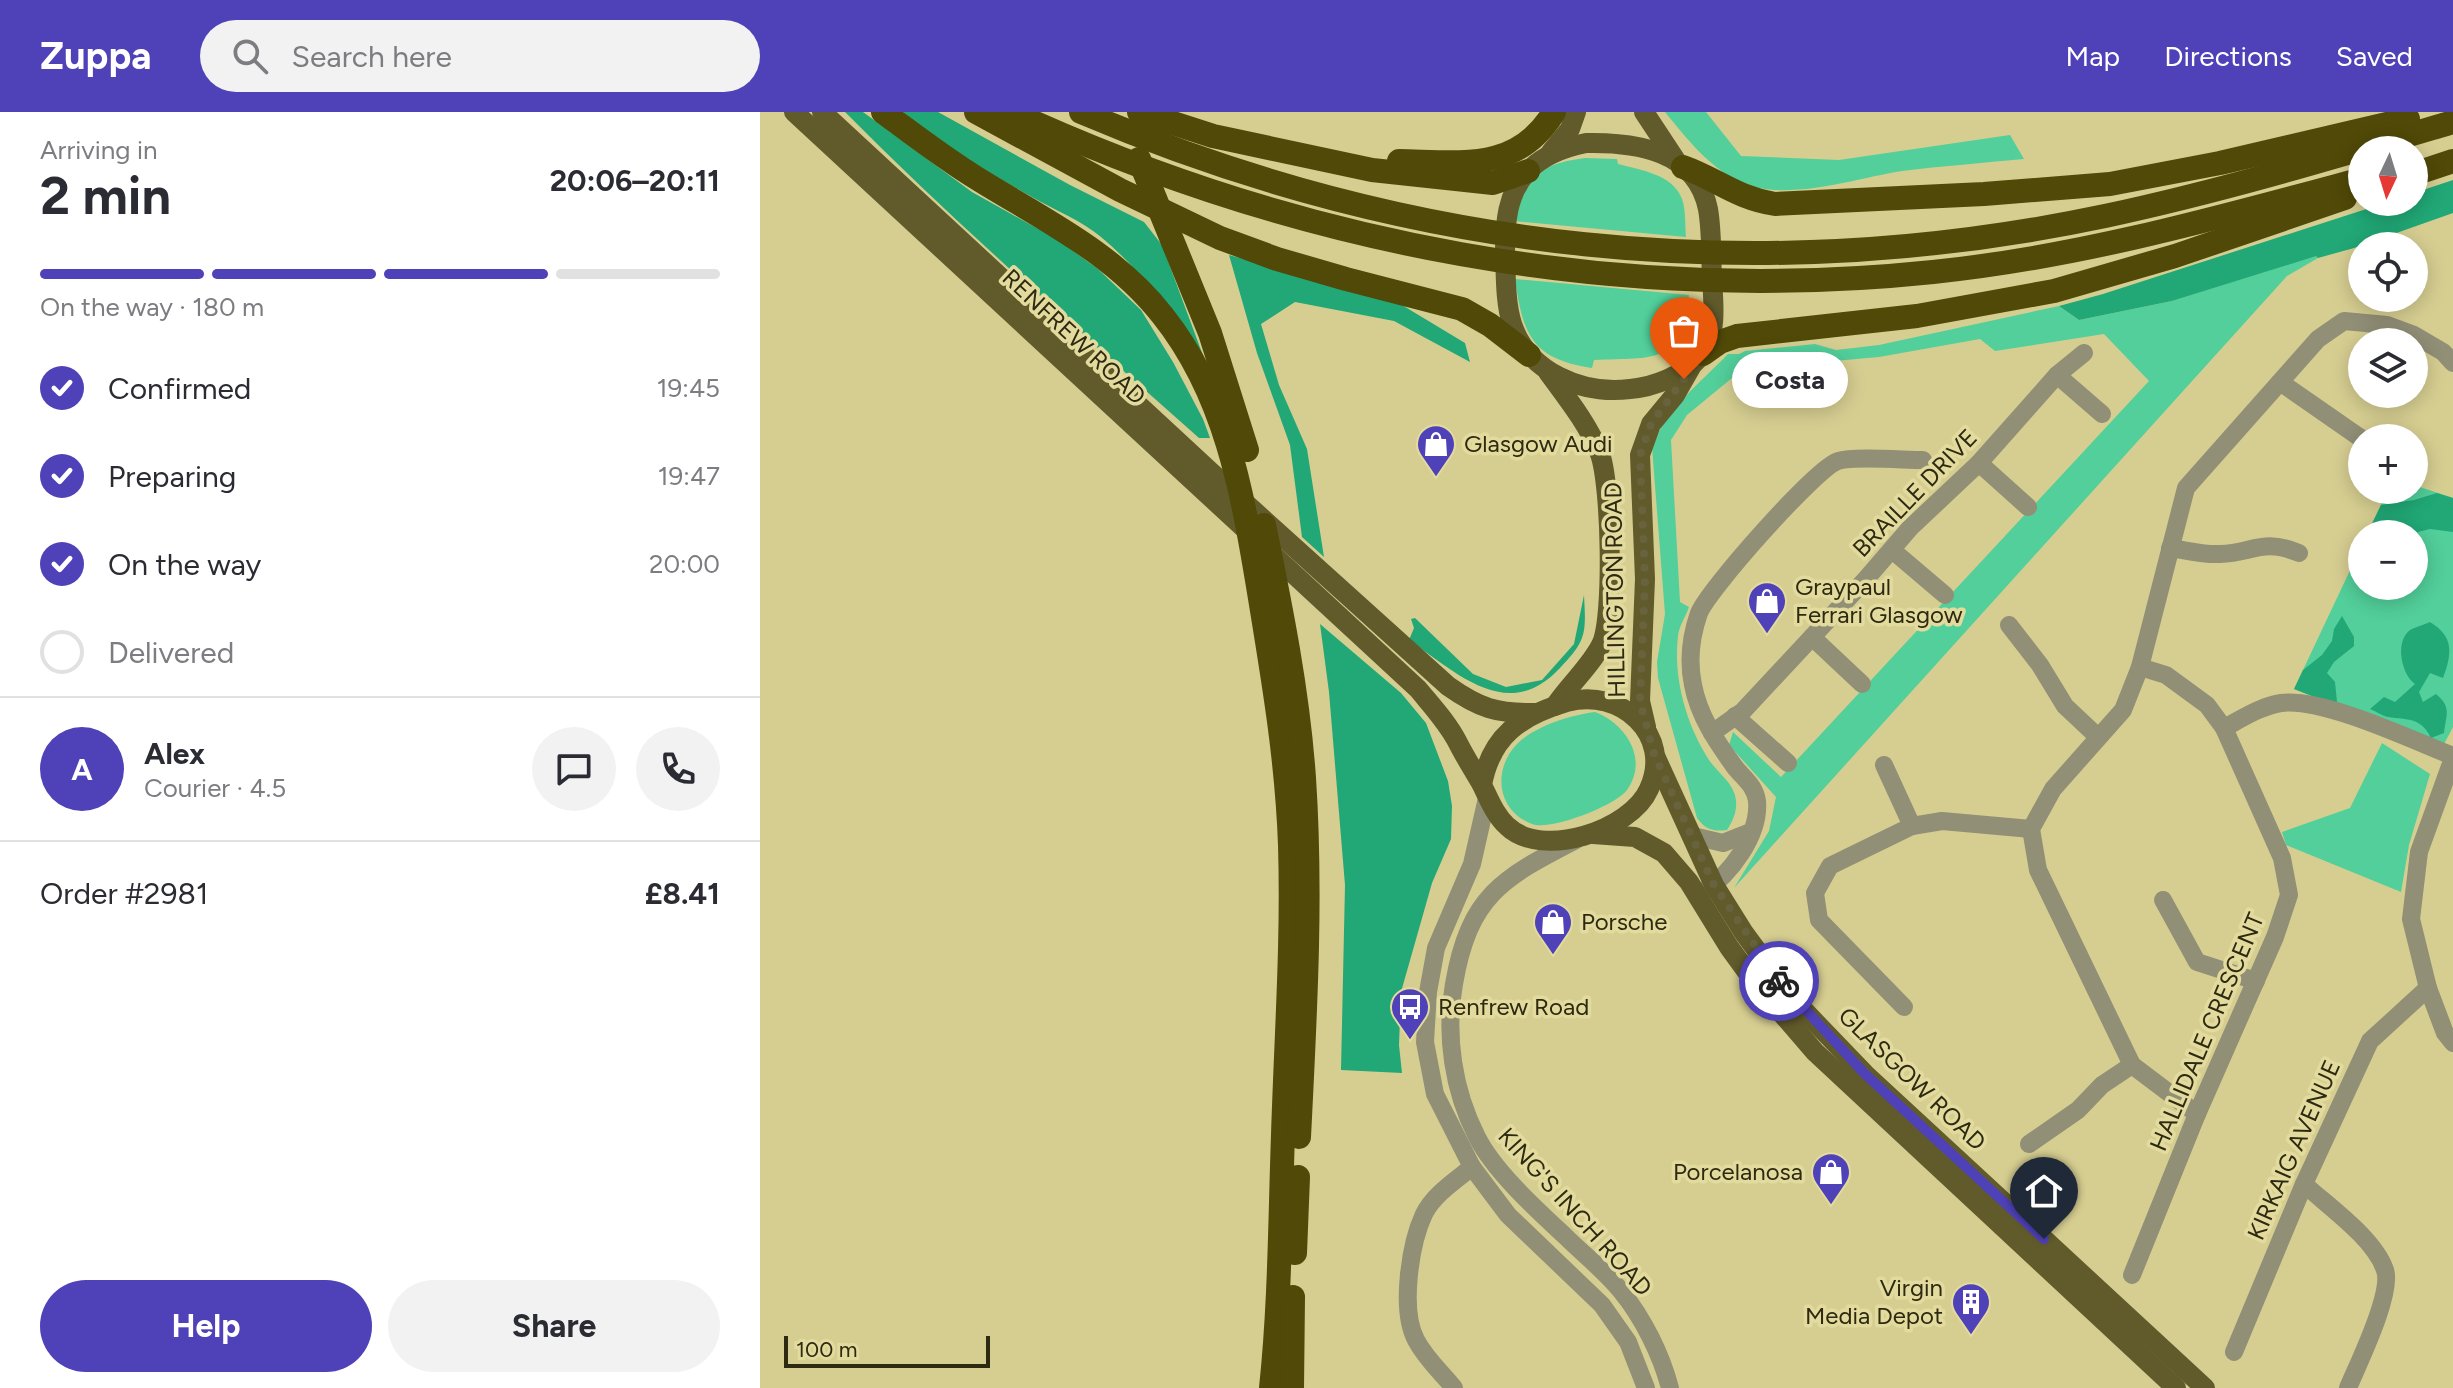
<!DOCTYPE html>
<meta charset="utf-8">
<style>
:root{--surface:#fff;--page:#f2f2f3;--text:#2b2b33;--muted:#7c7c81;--line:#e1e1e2;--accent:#4f41b8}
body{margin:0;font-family:Figtree,sans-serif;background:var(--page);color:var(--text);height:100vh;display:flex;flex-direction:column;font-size:30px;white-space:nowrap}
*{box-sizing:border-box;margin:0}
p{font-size:26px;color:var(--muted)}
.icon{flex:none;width:44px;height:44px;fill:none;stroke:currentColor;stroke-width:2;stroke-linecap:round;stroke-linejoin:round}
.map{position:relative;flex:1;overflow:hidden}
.side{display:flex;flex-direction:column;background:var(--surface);width:760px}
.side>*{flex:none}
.needle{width:52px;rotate:184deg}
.controls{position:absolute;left:1588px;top:24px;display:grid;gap:16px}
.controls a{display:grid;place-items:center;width:80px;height:80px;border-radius:50%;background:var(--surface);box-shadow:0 4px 20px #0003;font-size:40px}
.scale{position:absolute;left:24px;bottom:20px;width:206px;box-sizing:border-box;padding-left:8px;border:4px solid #2d2a11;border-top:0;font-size:22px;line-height:28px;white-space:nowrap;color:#2d2a11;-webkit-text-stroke:6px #e3db9e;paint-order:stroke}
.pin{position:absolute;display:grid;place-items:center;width:68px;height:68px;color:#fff;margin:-82px -34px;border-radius:50% 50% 50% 0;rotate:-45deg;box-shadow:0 0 8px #0007}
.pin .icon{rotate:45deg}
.courier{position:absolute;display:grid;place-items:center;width:80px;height:80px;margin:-40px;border:6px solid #4f41b8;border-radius:50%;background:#fff;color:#222;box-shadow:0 2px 10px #0007}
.bubble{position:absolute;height:56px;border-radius:28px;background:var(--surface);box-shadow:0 4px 20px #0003;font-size:26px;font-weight:700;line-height:56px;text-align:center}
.head em{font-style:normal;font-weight:700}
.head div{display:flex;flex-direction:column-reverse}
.head{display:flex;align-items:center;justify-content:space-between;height:136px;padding:0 40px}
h1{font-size:52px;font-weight:700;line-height:60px}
.bar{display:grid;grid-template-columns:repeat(4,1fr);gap:12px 8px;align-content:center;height:96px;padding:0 40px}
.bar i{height:10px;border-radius:6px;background:var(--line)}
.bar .current{background:var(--accent)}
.bar p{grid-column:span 4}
.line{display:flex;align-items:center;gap:20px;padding:0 40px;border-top:2px solid var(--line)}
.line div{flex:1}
.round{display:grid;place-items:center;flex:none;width:84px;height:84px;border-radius:42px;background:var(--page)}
ol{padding:0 40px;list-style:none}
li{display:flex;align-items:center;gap:24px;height:88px}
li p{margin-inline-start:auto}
li .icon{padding:8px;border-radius:50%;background:var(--accent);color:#fff;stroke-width:4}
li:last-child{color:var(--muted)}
li i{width:44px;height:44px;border:4px solid var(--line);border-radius:50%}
.cta{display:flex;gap:16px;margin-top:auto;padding:16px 40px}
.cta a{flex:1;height:92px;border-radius:48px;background:var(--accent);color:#fff;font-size:32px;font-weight:700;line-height:92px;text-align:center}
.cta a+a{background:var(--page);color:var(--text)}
header{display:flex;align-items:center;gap:48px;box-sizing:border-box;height:112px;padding:0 40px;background:var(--accent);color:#fff}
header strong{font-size:38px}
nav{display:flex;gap:44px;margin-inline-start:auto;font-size:28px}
.search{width:560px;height:72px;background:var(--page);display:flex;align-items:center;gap:20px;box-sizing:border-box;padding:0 28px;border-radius:44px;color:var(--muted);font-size:30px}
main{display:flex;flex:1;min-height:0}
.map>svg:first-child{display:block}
.green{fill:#52cf9a}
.forest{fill:#21a876}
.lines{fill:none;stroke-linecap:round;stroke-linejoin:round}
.minor{stroke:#918f76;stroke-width:18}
.major{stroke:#615b2b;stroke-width:20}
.highway{stroke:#504907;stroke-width:24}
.done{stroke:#68633e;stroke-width:8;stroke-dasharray:0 14.4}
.route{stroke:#4f41b8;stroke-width:10}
.labels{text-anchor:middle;stroke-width:7;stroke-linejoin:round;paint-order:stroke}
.street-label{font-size:24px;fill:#2d2a11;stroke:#e3db9e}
.poi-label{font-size:24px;fill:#2d2a11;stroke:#e3db9e;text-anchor:start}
</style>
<header>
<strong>Zuppa</strong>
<div class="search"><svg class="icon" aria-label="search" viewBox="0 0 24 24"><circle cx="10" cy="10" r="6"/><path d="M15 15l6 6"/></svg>Search here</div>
<nav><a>Map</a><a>Directions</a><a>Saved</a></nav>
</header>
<main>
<section class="side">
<div class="head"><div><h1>2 min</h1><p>Arriving in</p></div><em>20:06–20:11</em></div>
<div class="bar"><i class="current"></i><i class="current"></i><i class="current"></i><i></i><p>On the way · 180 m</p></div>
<ol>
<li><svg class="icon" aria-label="check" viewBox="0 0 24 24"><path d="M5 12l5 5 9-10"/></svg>Confirmed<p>19:45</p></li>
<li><svg class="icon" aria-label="check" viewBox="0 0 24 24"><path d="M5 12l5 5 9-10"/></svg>Preparing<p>19:47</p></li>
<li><svg class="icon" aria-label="check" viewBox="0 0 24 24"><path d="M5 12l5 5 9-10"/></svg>On the way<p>20:00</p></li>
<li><i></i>Delivered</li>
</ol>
<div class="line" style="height:144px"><b class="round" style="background:var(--accent);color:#fff">A</b><div><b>Alex</b><p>Courier · 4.5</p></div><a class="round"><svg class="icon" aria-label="chat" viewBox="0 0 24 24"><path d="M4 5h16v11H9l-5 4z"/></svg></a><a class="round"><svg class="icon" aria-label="phone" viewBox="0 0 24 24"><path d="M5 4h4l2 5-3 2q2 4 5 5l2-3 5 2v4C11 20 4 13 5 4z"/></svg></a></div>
<div class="line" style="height:104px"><div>Order #2981</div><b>£8.41</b></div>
<div class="cta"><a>Help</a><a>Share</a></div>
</section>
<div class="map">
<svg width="1693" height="1276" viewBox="0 0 1693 1276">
<rect width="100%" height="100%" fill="#d6ce91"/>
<!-- green -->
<g class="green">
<path d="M905 0H946L981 44 1079 48 1250 23 1264 47C1223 51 1182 54 1142 59 1096 66 1025 91 980 70 949 55 926 26 905 0Z"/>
<path d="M825 46 857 47 858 52C880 58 913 62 922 87 926 98 925 114 926 125L753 109C769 66 777 52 825 46Z"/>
<path d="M1556 143 1558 146 1527 164 974 776 1009 719 1016 685 969 633 973 620 1021 665 1389 269 1344 222 1235 239 1220 227 1119 245 983 257 927 303 911 328 920 490 929 495C926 504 919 514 918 524 913 566 926 612 949 648 958 661 975 672 976 689 977 700 973 709 967 718 953 720 945 717 937 706L898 566 897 550 905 502 892 335C905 298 941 270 968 242H979L985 239 1055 232 1076 238 1119 233 1299 194 1319 208 1412 189Z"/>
<path d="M755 167 929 183C920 254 896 245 834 248L832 256C772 247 763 223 755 167Z"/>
<polygon points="1654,373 1693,386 1693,615 1682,636 1534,577 1602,433 1602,474 1654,474 1654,422 1607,422 1628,378 1654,378"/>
<path d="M835 600C866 612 889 647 867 678 855 694 790 719 772 712 737 699 732 658 757 632 775 614 811 603 835 600Z"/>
<polygon points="1622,631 1670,662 1649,733 1641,780 1526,733 1522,720 1590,696"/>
</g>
<!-- forest -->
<g class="forest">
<path d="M85 0H103L212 80 298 128 338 157 381 198 413 250 443 307 450 326H439C319 219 198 114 85 0Z"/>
<path d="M143 0H178L310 73 384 110 402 133 451 265C420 214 388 164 341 125 321 108 294 98 272 85 227 60 182 32 143 0Z"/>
<polygon points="1693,68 1693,101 1594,136 1558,146 1556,144 1412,189 1319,208 1299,194 1343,182 1628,90 1654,90 1654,81"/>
<polygon points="469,143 637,190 705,231 710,250 634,209 535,190 501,212 519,273 547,337 564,445 542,425 530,333 497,241"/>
<polygon points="1677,381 1693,386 1693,420 1670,417 1658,420 1654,426 1654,422 1607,422 1621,393 1654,388"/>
<path d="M824 483C826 521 827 528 800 556 748 612 697 561 649 528L654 516 651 507 655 506 713 562 746 575 782 568 814 532Z"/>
<polygon points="1582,504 1594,525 1594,534 1574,550 1567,561 1575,570 1577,590 1570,591 1534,577 1543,558 1562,543 1572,529 1574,517"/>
<path d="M1670 510C1693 524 1693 540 1683 566L1670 561 1659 580 1663 590 1676 582C1692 595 1686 603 1684 621L1671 626C1661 605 1648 608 1628 605 1622 604 1616 599 1610 597L1624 585 1635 590 1655 572C1642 563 1634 530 1650 518 1655 515 1664 513 1670 510Z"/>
<polygon points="560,512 641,581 666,611 688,669 692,694 691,727 672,771 641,880 639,933 642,961 581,958 585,773 569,580"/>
</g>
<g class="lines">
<!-- minor -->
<g class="minor">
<polyline points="1297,263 1342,302"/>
<polyline points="1520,270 1602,327"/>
<polyline points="1219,351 1268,395"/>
<path d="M1410 436C1425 438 1443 443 1460 442 1493 441 1502 426 1539 441"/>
<polyline points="1132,438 1185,483"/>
<polyline points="1249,513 1280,553 1305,594 1338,625"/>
<polyline points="1052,525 1102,572"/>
<polyline points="975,604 1028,651"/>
<path d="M1464 616C1481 607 1501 594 1521 591 1562 585 1652 628 1693 644"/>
<polyline points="952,621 983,599 1106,467 1150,416 1219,351 1297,263 1324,241"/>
<polyline points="1693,646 1659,740 1651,807 1668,876 1685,921 1693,931"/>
<polyline points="1124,653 1152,714"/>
<polyline points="727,686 712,752 676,836 668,880 665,930 675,982 712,1055 748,1103 842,1193 868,1230 886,1276"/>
<polyline points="933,724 963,731 991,720"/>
<path d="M816 728C742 766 709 784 694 872 685 923 693 978 717 1025 734 1059 777 1098 805 1124 823 1142 845 1159 861 1179 883 1206 901 1242 910 1276"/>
<path d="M943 780C970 763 1000 723 997 689 995 673 983 666 974 654 956 629 939 604 933 573 928 549 931 524 939 501 948 478 1056 356 1078 349 1094 344 1144 348 1163 348"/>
<polyline points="1403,788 1437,850 1496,869"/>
<polyline points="1144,895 1059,808 1055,781 1070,754 1152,714 1182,709 1271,717"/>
<polyline points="1437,1002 1372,953 1278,758 1271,717 1293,677 1363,598 1380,555 1426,376 1558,227 1584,209 1627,213 1654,223 1683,240 1693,251"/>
<polyline points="1269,1032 1318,998 1342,973 1372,953"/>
<path d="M1544 1072C1569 1095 1614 1126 1625 1158 1633 1181 1598 1252 1588 1276"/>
<polyline points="1372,1163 1437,1002 1515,825 1529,783 1522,746 1464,616 1447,593 1406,563 1380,555"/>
<polyline points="1474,1240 1544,1072 1610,929 1668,876"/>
<path d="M694 1276C681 1260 666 1247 656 1228 640 1198 650 1132 664 1102 673 1083 696 1068 712 1055"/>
</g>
<!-- major -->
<g class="major">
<path d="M34 0 658 577C672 594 688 611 698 631 705 645 714 659 722 673 729 687 735 703 747 714 782 748 871 718 889 677 914 623 860 575 807 590 760 604 731 624 722 673"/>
<path d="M62 0 452 361 688 574C719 596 737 602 776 601"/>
<polyline points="884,0 915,47"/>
<path d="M826 31C875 30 936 38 948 97 952 120 951 145 952 169 954 193 957 226 940 245 924 263 894 275 870 277 822 283 768 260 752 212 745 189 746 163 745 140 745 111 747 82 767 60 782 44 806 35 826 31Z"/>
<polyline points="791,40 810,17 816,0"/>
<path d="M788 260C807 286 828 312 840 342 851 372 854 502 842 531 832 553 809 573 795 594"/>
<polyline points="886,615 880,589 885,467 880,343 891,312 915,283 931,255"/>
<polyline points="896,646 954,773 984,821 1032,886 1105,962 1445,1276"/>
<polyline points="833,722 875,725 904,741 929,770 969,835 993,868 1055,940 1416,1276"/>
</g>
<!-- highway -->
<g class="highway">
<path d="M123 0C154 23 185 47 218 67 284 108 354 141 403 204 465 282 482 378 498 474 512 560 527 645 530 733 533 829 526 926 523 1023 520 1107 520 1192 511 1276"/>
<polyline points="216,0 360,78 460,126 517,147 586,167 702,197 730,213 769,243"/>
<path d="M251 0C540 133 856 193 1173 160 1320 145 1461 105 1602 67"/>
<path d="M321 0C650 140 994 178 1345 104 1462 79 1578 44 1693 10"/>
<polyline points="379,0 453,24 612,58 733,71 768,59"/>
<polyline points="379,47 450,221 487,338"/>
<path d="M639 49C700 50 757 61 794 0"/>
<path d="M923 55C957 67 976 86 1015 92L1224 82 1350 72 1460 51 1648 7"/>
<polyline points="1654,62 1693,49"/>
<polyline points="943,242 960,230 977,224 1157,204 1294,179 1415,144 1585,86"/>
<path d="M504 413C521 496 538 580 544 666 552 785 545 905 539 1025"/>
<polyline points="535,1141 538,1065"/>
<polyline points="532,1276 533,1185"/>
</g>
</g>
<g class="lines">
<!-- done -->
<polyline class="done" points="924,267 891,312 880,343 885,467 880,589 894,642 954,773 1019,869"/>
<!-- route -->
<polyline class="route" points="1019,869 1105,962 1284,1127"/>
</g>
<!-- icons -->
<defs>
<g id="shop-pin" transform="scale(2)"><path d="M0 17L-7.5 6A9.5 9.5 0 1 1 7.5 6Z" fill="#4f41b8" stroke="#e3db9e"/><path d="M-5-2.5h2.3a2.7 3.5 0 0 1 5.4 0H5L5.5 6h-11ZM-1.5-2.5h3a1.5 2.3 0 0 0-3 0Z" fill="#fff"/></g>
<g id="bus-pin" transform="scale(2)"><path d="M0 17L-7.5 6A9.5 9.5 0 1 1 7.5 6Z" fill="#4f41b8" stroke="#e3db9e"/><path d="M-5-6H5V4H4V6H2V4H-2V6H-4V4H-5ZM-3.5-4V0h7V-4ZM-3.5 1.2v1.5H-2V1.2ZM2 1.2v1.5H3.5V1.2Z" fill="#fff"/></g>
<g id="building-pin" transform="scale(2)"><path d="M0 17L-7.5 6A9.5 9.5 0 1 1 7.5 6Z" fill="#4f41b8" stroke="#e3db9e"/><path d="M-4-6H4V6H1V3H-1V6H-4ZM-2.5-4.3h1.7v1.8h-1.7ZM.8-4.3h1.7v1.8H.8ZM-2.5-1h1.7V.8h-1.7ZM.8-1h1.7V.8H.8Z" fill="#fff"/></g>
</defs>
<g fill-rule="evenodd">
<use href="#shop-pin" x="676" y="332"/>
<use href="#shop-pin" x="1007" y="489"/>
<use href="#shop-pin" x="793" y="810"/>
<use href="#bus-pin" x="650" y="895"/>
<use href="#shop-pin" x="1071" y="1060"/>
<use href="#building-pin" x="1211" y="1190"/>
</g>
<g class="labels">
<!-- street labels -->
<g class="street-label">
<text transform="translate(314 225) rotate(43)" y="8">RENFREW ROAD</text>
<text transform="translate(1155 381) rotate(-46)" y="8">BRAILLE DRIVE</text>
<text transform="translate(855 478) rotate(-91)" y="8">HILLINGTON ROAD</text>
<text transform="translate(1447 920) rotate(-67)" y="8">HALLIDALE CRESCENT</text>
<text transform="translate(1152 967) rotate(44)" y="8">GLASGOW ROAD</text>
<text transform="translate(1534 1038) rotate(-66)" y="8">KIRKAIG AVENUE</text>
<text transform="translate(815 1100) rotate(48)" y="8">KING'S INCH ROAD</text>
</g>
<!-- poi labels -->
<g class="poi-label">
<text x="704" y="340">Glasgow Audi</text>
<text x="1035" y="483">Graypaul<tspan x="1035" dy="28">Ferrari Glasgow</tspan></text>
<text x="821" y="818">Porsche</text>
<text x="678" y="903">Renfrew Road</text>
<text x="1043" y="1068" text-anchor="end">Porcelanosa</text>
<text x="1183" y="1184" text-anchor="end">Virgin<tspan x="1183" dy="28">Media Depot</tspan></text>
</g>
</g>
</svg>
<div class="controls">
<a><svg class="needle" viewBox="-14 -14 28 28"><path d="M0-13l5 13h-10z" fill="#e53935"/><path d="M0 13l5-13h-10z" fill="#7c7c81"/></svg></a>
<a><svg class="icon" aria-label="locate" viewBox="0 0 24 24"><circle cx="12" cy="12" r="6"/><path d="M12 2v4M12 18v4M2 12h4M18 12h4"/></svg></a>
<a><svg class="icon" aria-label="layers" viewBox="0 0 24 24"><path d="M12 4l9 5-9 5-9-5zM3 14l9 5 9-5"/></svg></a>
<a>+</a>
<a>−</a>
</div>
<div class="scale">100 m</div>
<div class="pin" style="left:924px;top:267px;background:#ea580c"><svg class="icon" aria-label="bag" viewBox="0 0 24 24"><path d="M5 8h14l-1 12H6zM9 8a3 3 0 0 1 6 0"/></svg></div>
<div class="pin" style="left:1284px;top:1127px;background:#1f2937"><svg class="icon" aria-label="home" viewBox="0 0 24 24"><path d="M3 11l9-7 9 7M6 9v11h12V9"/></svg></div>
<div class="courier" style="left:1019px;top:869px"><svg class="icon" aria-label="bike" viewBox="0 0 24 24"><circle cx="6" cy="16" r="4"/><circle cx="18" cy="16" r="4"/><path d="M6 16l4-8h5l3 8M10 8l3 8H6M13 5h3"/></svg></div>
<div class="bubble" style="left:972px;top:240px;width:116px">Costa</div>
</div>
</main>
